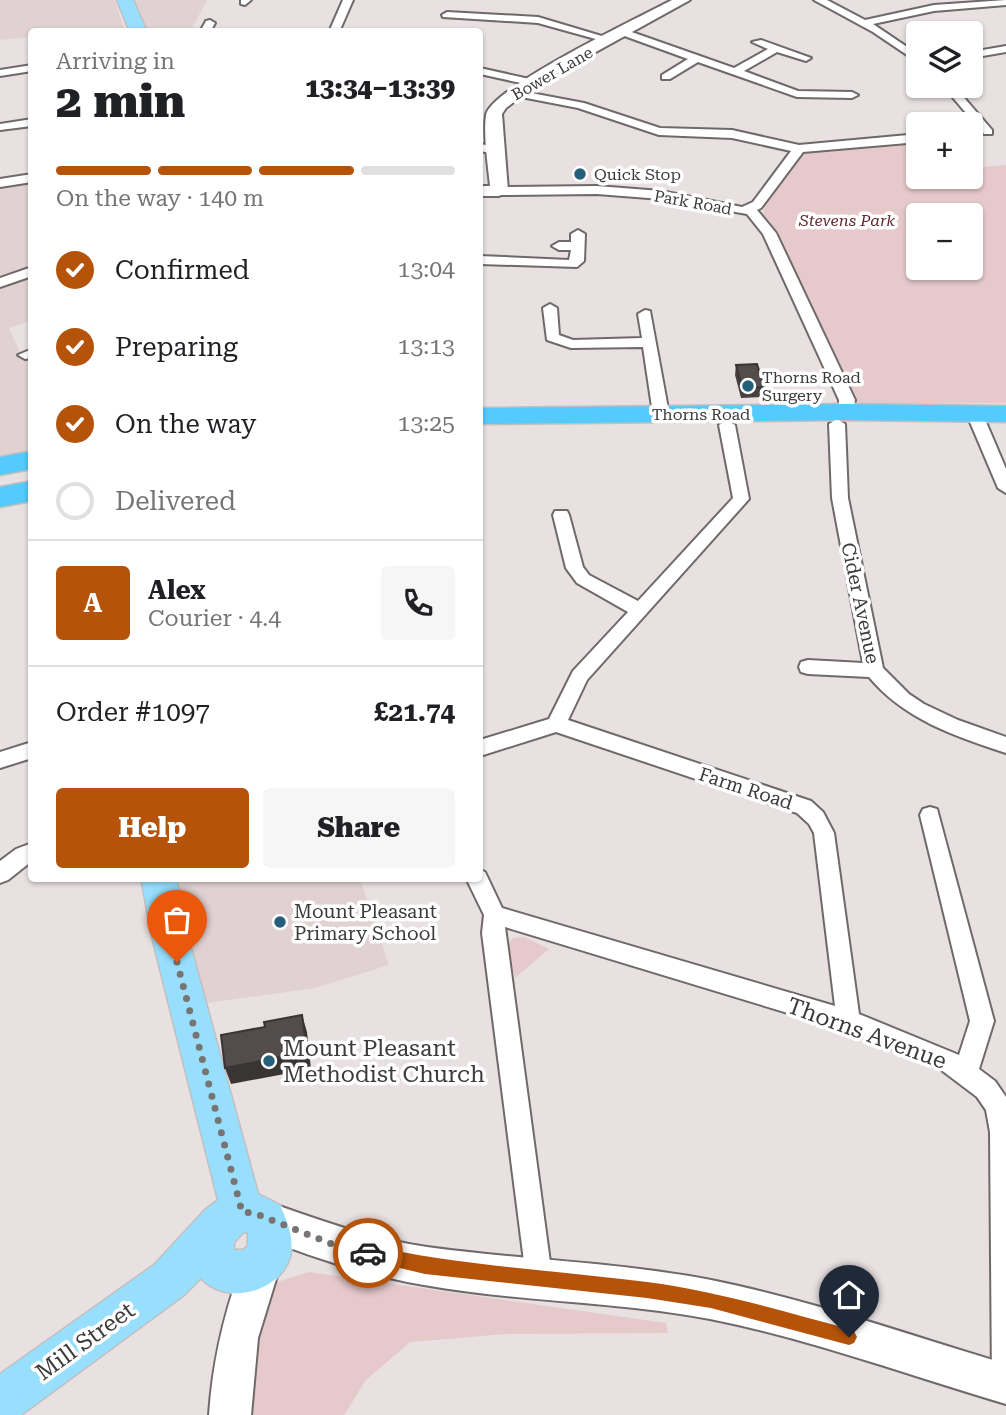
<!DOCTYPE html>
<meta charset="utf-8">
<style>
:root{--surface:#fff;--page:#f6f6f6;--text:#202124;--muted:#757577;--line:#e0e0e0;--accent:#b45309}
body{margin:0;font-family:"Roboto Serif",serif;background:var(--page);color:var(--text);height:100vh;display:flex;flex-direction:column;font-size:26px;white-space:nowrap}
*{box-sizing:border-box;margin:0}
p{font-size:23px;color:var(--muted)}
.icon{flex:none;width:38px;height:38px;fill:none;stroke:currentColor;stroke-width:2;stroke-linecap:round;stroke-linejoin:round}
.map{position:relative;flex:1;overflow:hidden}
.side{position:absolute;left:28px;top:28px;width:455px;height:854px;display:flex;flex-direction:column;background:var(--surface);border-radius:7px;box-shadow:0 2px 5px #0004}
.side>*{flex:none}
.controls{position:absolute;left:906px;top:21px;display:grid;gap:14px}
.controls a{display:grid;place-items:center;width:77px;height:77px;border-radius:7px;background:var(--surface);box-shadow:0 2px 5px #0004;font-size:35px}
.pin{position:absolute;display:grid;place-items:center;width:60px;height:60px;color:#fff;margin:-72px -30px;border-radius:50% 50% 50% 0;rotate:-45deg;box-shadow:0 0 7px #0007}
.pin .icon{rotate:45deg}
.courier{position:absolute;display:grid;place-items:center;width:70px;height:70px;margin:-35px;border:5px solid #b45309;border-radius:50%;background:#fff;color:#222;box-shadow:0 2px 9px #0007}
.summary em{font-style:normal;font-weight:800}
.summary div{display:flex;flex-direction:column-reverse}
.summary{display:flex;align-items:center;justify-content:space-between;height:119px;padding:0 28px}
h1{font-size:46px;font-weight:800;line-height:52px}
.bar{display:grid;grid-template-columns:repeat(4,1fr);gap:10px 7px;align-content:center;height:84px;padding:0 28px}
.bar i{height:9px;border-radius:5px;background:var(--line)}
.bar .active{background:var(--accent)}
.bar p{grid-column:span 4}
.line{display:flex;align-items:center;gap:18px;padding:0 28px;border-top:2px solid var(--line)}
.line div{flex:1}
.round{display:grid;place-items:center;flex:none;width:74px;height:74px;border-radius:7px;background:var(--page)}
ol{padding:0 28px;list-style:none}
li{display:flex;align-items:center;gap:21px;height:77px}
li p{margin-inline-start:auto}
li .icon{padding:7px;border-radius:50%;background:var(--accent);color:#fff;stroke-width:4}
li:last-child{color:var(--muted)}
li i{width:38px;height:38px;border:4px solid var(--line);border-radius:50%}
.cta{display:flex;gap:14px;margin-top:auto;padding:14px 28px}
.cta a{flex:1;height:80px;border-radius:7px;background:var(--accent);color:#fff;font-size:28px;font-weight:800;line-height:80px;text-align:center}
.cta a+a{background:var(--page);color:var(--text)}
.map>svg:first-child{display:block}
.built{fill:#e1d1d2}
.green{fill:#e6c9cb;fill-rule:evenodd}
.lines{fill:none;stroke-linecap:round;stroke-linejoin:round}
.street-casing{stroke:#6f6969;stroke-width:4}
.secondary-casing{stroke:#6f6969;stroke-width:4}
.primary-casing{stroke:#c1c0c0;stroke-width:3}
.highway-casing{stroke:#c1c0c0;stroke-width:3}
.street{fill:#fff;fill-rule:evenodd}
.secondary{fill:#fff;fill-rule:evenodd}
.primary{fill:#98dffe;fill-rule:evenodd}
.highway{fill:#54cafd;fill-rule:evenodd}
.wall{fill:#474141}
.shaded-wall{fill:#393535}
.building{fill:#524c4c;stroke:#393535;stroke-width:2}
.route{fill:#b45309}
.done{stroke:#797474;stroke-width:7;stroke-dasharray:0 12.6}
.poi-dot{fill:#265f79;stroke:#fff;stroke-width:2.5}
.labels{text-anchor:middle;stroke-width:7;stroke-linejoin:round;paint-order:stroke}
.far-street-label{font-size:16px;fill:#3d3a3a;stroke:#fff}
.far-poi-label{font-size:16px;fill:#3d3a3a;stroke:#fff;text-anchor:start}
.far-park-label{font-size:16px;font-style:italic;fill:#622931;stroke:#fff}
.street-label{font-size:19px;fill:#3d3a3a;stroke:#fff}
.poi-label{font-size:19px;fill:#3d3a3a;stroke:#fff;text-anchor:start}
.near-street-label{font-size:23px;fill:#3d3a3a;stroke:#fff}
.near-poi-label{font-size:23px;fill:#3d3a3a;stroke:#fff;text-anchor:start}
</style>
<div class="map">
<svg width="1006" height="1415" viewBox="0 0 1006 1415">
<rect width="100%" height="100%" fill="#e8e0e1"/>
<!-- built -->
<g class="built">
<polygon points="0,0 115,0 125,31 32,32 31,37 0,40"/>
<polygon points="134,0 207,0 190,32 144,31"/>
<polygon points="31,180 31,321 9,328 23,359 31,357 31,455 0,461 0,185"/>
<polygon points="175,879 360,879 389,965 315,988 206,1003"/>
</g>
<!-- green -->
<g class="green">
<path d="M919 142V177H971V168L1006 165V403L855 404 774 234 762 216C766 200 795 156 810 150ZM919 215H971V268H919Z"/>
<polygon points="524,937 549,949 515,978 507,945 513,938"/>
<polygon points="309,1272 666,1323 668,1333 505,1334 410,1342 366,1380 344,1415 248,1415 257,1309 274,1283"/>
</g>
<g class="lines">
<!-- street casing -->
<g class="street-casing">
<g id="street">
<polygon points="241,0 251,0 245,5 241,4"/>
<polygon points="343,0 353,0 339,32 329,32"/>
<polygon points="814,0 827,0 865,20 934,5 1006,0 1006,5 934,11 873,24 919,55 919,63 873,32"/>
<polygon points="447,12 538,17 615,40 610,43 538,23 443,17 442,15"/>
<polygon points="210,20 215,23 210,32 200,32 206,21"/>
<polygon points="623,29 734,68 768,49 752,42 761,40 811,58 806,61 777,52 744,71 798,91 852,92 858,95 852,98 797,97 698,62 670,79 662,79 662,75 688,59 619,34 618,32"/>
<polygon points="1006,46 1006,52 971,58 971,52"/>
<polygon points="32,65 32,71 0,76 0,70"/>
<polygon points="480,68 534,80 536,82 530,85 480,74"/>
<polygon points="943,86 954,86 992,130 992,134 984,134"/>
<polygon points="515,90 584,103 660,128 732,130 799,145 919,134 919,142 803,152 761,208 757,210 776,233 855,400 852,415 847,417 839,412 839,400 763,234 747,214 661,199 597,194 499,195 493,191 499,187 597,186 661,191 742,207 753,202 791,151 732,138 659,135 578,108 511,95 509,93"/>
<polygon points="32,119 32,126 0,130 0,124"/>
<polygon points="480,144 499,147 501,150 495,154 480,151"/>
<polygon points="32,174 32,182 0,187 0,179"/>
<polygon points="578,230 585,234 584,261 577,267 480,264 480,256 569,260 571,250 559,250 552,246 559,242 571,242 571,234"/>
<polygon points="32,267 32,276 0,287 0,278"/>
<polygon points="550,304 557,308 559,335 573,340 642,338 638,314 645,310 650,311 669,414 666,417 656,417 653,414 643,347 571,348 547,340 543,308"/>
<polygon points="32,349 32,358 25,359 18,355"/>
<polygon points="978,417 986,422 1006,469 1006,493 998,488 970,422"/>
<path d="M837 419 845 424 848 498 883 668 909 694 924 704 958 720 1006 737V753C954 736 904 719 869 677L808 674 801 672 799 667 801 662 808 660 863 663 832 498 829 424Z"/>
<polygon points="727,420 735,425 749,499 587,680 568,720 811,801 823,812 834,833 859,1014 959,1055 970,1021 920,815 923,809 930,807 937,809 994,1021 979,1069 995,1081 1006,1097 1006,1397 996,1393 992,1383 990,1132 986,1110 977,1097 936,1066 847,1031 505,927 552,1277 548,1286 539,1290 530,1286 526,1277 482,933 484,915 466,878 480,878 480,870 485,872 502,908 835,1006 814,833 809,824 797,813 556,732 480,756 480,740 549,719 573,671 628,612 577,583 566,568 553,515 555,511 567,511 569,515 583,567 589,575 638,601 733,498 719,425"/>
<polygon points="32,742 32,758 0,768 0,752"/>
<polygon points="32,843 32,861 8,880 0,883 0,861 16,849"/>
</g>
</g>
<!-- secondary casing -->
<g class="secondary-casing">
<g id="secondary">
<path d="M672 0H690L536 85 506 108 502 114 508 191 499 196H480V186H490C488 165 483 135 486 115 490 88 642 16 672 0Z"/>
<path d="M265 1201C318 1220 372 1239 427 1247 522 1260 618 1262 711 1280 811 1300 909 1335 1006 1364V1404C908 1375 810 1339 710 1319 615 1301 519 1302 424 1285 365 1275 307 1256 252 1233L246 1220 252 1207Z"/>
<path d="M262 1244 276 1249 281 1263 258 1338 251 1415H209C213 1356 226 1304 248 1249Z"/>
</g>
</g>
<!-- primary casing -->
<g class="primary-casing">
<g id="primary">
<polygon points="117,0 133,0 147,32 130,32"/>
<path d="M141 878H176L189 941 258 1194 280 1205C287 1221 295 1239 290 1257 279 1293 226 1306 201 1278L184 1295 21 1415H0V1374L154 1265 205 1210 218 1200 153 941ZM244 1232 248 1233V1246L243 1250H234V1242Z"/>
</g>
</g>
<!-- highway casing -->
<g class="highway-casing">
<g id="highway">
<polygon points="847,404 1006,406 1006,422 847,420 480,424 480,408"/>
<polygon points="32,451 32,469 0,475 0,457"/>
<polygon points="32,481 32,501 0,507 0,487"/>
</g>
</g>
<!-- street -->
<use href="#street" class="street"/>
<!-- secondary -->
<use href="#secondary" class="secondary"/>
<!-- primary -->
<use href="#primary" class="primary"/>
<!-- highway -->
<use href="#highway" class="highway"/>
</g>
<!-- wall -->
<polygon class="wall" points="736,365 764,387 762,397 741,398 735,375"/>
<!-- shaded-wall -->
<polygon class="shaded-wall" points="302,1015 307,1032 311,1069 231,1084 225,1068"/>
<!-- building -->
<g class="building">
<polygon points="757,364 764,387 742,388 736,365"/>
<polygon points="302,1015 307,1052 225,1068 221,1035 265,1027 264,1022"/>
</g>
<!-- route -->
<path class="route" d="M368 1245C460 1266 553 1270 647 1282 716 1291 782 1311 849 1329L854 1331 857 1337 854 1343 849 1345 711 1308 647 1298 425 1274 362 1259 360 1253 362 1247Z"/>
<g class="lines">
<!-- done -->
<polyline class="done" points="177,962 242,1212 254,1213 337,1246 368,1253"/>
</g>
<!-- markers -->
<g class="poi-dot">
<circle cx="580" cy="174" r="7"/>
<circle cx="748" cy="386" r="7"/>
<circle cx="280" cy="922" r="7"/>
<circle cx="269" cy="1061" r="7"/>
</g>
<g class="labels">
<!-- far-street labels -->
<g class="far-street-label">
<text transform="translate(552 73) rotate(-30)" y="6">Bower Lane</text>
<text transform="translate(693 202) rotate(10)" y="6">Park Road</text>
<text x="701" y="420">Thorns Road</text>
</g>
<!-- far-poi labels -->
<g class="far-poi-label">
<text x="594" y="180">Quick Stop</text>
<text x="762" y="383">Thorns Road<tspan x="762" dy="18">Surgery</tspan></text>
</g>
<!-- far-park labels -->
<g class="far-park-label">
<text x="847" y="226">Stevens Park</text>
</g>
<!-- street labels -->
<g class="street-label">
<text transform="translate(861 603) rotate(78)" y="7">Cider Avenue</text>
<text transform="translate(746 788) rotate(18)" y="7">Farm Road</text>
</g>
<!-- poi labels -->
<g class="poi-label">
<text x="294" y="918">Mount Pleasant<tspan x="294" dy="22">Primary School</tspan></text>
</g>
<!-- near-street labels -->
<g class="near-street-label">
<text transform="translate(867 1033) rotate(20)" y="8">Thorns Avenue</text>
<text transform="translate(85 1341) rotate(-36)" y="8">Mill Street</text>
</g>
<!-- near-poi labels -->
<g class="near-poi-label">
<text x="283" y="1056">Mount Pleasant<tspan x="283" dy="26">Methodist Church</tspan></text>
</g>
</g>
</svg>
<div class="controls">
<a><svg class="icon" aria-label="layers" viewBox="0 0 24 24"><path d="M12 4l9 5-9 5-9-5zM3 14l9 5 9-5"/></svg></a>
<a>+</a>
<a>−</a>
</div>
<div class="pin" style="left:177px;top:962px;background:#ea580c"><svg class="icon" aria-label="bag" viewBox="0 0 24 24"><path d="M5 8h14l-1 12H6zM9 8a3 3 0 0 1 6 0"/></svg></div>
<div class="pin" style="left:849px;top:1337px;background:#1f2937"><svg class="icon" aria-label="home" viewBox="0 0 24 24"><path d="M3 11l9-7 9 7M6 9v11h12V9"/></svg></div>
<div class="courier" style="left:368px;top:1253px"><svg class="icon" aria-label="car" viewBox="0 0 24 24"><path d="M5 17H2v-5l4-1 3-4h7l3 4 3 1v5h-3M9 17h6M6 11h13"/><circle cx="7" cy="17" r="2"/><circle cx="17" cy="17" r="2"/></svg></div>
<section class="side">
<div class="summary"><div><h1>2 min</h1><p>Arriving in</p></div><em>13:34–13:39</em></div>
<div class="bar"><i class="active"></i><i class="active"></i><i class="active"></i><i></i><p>On the way · 140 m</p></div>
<ol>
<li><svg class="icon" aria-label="check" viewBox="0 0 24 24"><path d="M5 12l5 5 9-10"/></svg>Confirmed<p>13:04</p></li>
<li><svg class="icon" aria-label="check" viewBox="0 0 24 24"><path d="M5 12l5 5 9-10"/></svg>Preparing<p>13:13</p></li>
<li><svg class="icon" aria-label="check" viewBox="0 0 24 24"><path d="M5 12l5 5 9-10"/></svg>On the way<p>13:25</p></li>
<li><i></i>Delivered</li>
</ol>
<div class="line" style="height:126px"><b class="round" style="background:var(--accent);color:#fff">A</b><div><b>Alex</b><p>Courier · 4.4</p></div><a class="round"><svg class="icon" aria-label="phone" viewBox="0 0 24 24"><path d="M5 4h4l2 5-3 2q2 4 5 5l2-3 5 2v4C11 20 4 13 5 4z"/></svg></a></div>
<div class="line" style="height:91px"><div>Order #1097</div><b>£21.74</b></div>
<div class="cta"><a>Help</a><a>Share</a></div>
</section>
</div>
